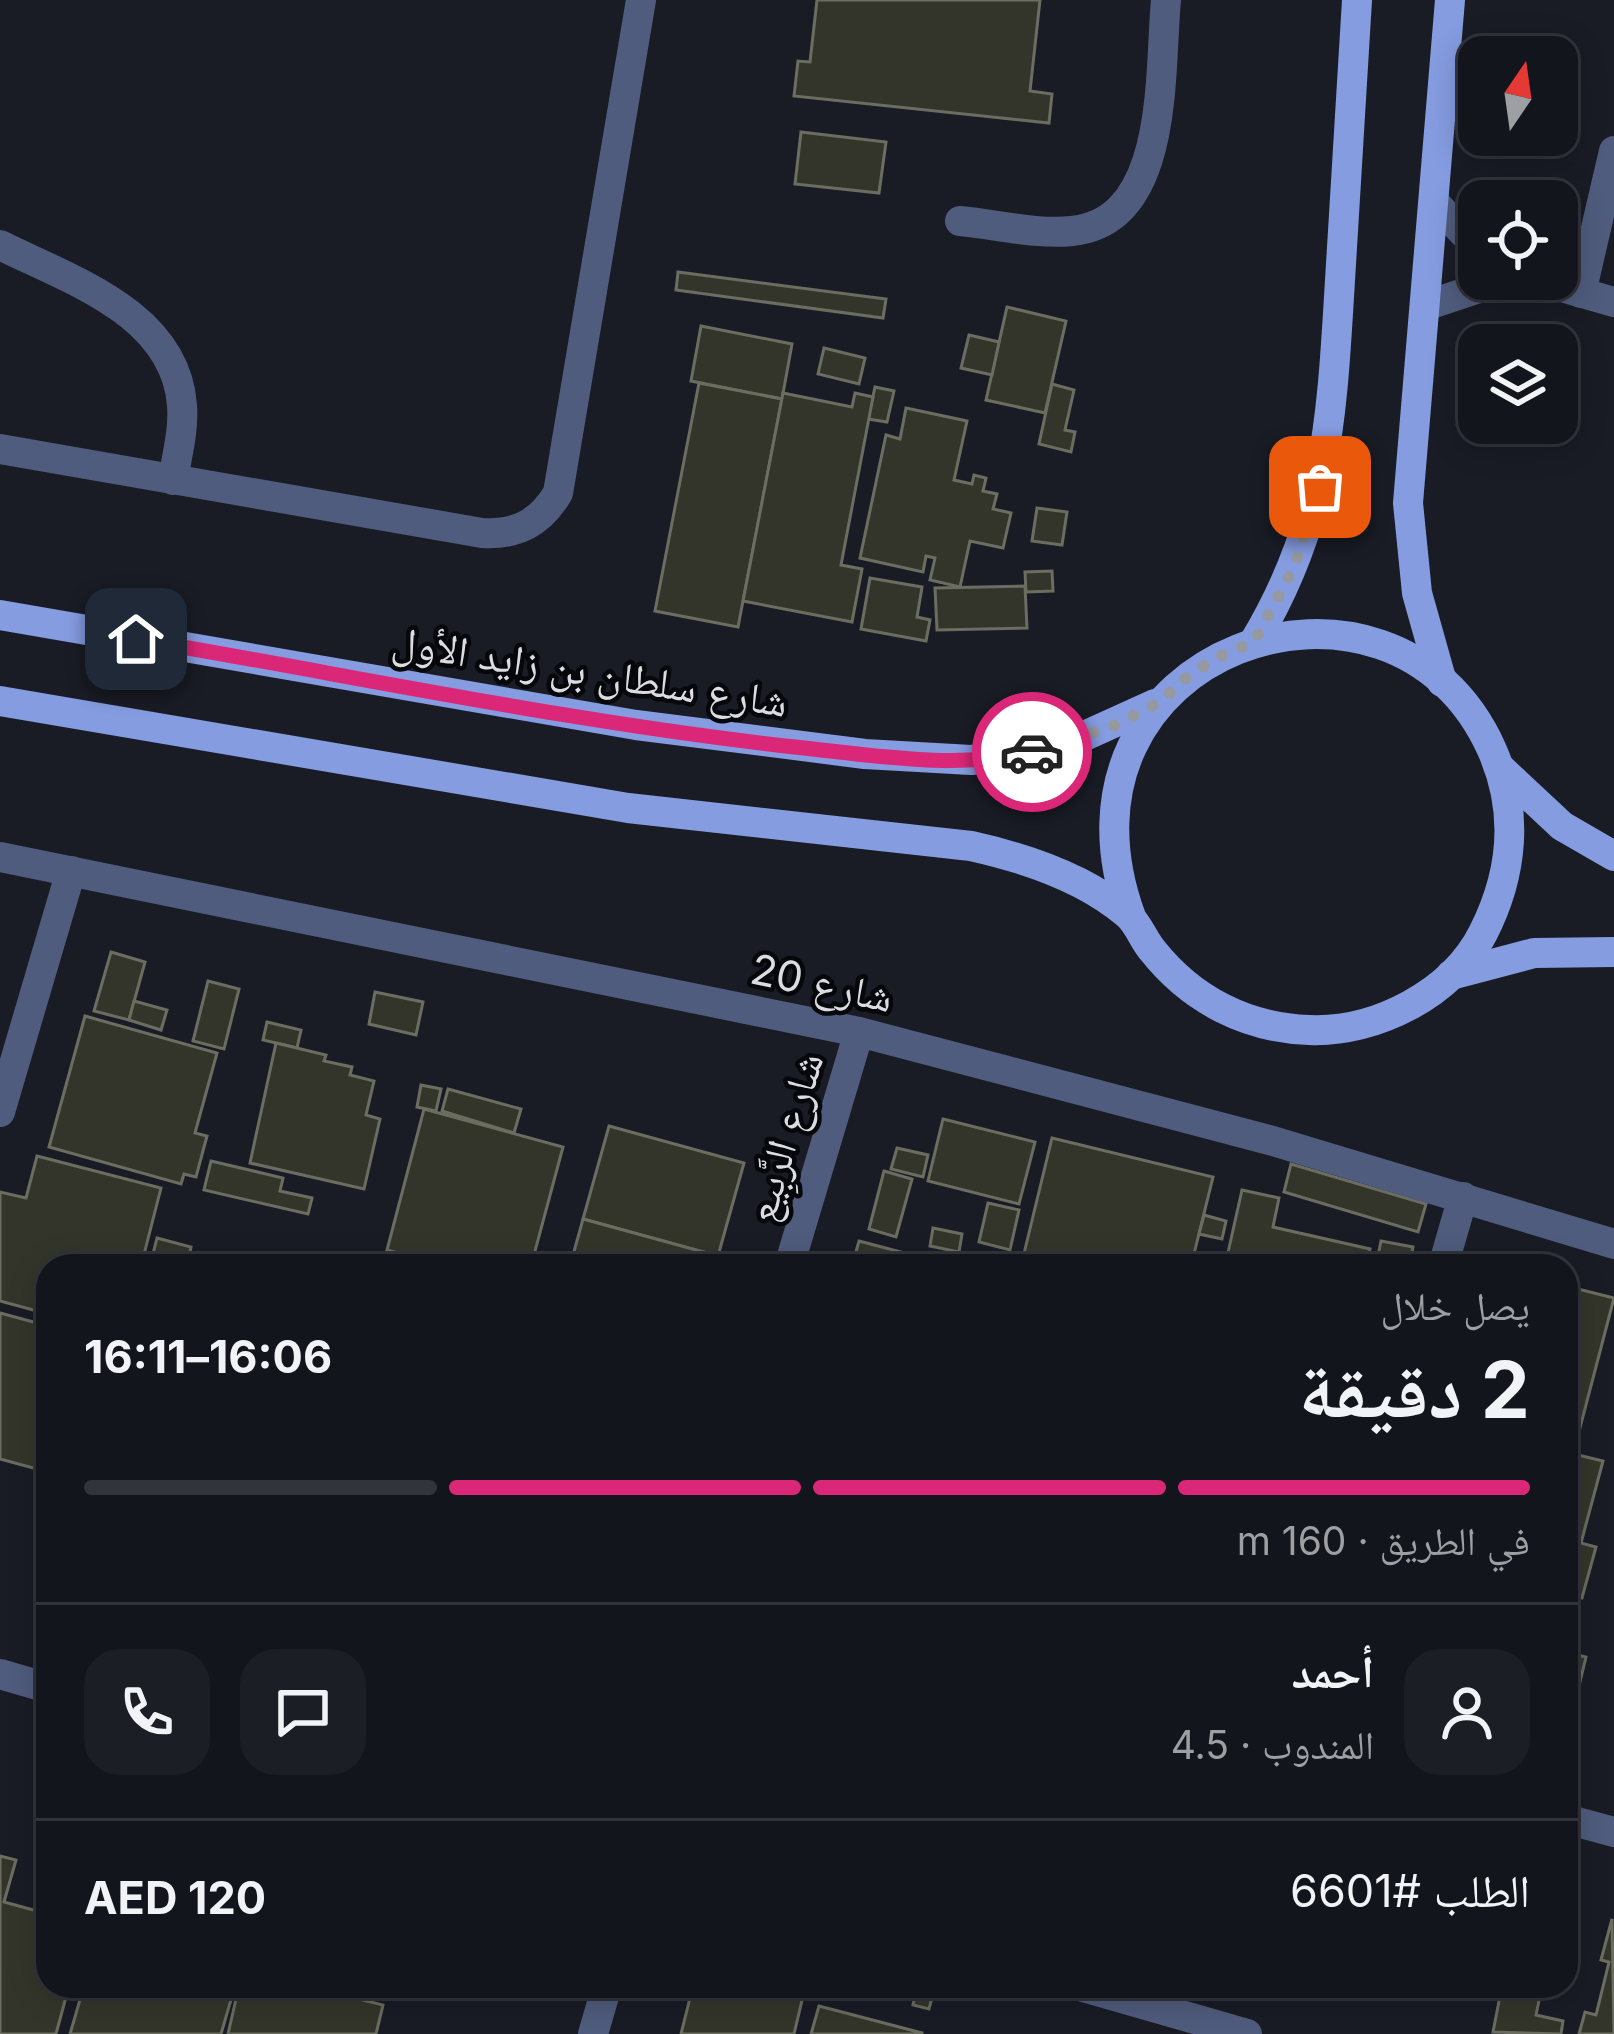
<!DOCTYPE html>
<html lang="ar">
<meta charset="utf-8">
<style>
:root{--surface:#13151c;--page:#1c1e25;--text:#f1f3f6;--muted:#9d9fa3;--line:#32343b;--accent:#db2777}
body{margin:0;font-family:Inter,"Noto Naskh Arabic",sans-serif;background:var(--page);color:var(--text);direction:rtl;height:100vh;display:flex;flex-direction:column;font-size:45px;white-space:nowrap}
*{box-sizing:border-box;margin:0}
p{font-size:39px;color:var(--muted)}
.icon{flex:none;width:66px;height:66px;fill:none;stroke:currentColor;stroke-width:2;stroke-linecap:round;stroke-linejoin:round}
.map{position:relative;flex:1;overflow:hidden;direction:ltr}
.side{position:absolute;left:36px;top:1254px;width:1542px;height:744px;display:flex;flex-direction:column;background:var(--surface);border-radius:36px;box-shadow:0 6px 30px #0003,0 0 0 3px var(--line);direction:rtl}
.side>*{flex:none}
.needle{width:78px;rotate:13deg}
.fabs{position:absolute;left:1458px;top:36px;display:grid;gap:24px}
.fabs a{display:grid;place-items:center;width:120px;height:120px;border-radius:24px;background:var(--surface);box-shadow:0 6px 30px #0003,0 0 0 3px var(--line);font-size:60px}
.pin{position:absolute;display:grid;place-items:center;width:102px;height:102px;color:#fff;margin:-51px;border-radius:24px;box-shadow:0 6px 18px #0006}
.courier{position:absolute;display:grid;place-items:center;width:120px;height:120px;margin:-60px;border:9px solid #db2777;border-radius:50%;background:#fff;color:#222;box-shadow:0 3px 15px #0007}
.head em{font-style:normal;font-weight:700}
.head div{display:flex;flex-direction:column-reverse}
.head{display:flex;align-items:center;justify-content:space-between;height:204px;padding:0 48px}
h1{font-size:78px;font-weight:700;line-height:90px}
.bar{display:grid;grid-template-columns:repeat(4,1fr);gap:18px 12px;align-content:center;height:144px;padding:0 48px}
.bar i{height:15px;border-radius:9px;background:var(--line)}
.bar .current{background:var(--accent)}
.bar p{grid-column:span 4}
.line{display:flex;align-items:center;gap:30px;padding:0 48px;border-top:3px solid var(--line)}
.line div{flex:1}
.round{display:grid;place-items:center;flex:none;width:126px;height:126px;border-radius:36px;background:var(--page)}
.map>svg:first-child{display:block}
.building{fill:#34352a;stroke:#6c6d61;stroke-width:3}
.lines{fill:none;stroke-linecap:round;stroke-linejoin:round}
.minor{stroke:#505c7d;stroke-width:30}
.major{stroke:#859ce1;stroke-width:30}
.done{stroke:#9699a0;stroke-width:12;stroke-dasharray:0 21.6}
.route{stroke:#db2777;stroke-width:15}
.labels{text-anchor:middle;stroke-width:9;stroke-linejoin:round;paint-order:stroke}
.street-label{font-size:42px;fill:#dadce2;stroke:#06070a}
</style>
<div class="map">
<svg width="1614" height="2034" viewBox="0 0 1614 2034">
<rect width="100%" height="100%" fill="#191c25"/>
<!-- building -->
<g class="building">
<polygon points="817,0 1040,0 1030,91 1052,94 1049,123 794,96 798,61 810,62"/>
<polygon points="801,132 886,142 879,193 795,184"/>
<polygon points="678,272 886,299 883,318 676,290"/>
<polygon points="1007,307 1066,321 1045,413 986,400"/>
<polygon points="701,326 792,344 782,399 691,381"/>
<polygon points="969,335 999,342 992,375 961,368"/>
<polygon points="824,348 865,358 859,384 818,374"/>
<polygon points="699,383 782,399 738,627 655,611"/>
<polygon points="1052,384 1074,390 1065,430 1075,432 1071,452 1039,444"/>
<polygon points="875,387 894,391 887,422 868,419"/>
<polygon points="783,393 852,407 855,393 873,397 841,565 862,569 852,622 743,601"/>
<polygon points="906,408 967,421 954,480 972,484 974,475 986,478 983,491 997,494 993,509 1011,513 1003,548 970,541 960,587 930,580 935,558 926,556 923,572 860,558 886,435 900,439"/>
<polygon points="1037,508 1067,512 1062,545 1032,541"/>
<polygon points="1052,571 1053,591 1026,592 1025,572"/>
<polygon points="870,578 922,587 917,617 930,620 926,641 861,629"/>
<polygon points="1025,586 1027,628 937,630 935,588"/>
<polygon points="111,952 145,962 129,1020 94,1011"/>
<polygon points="208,981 239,989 224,1049 193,1041"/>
<polygon points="375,992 423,1002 416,1035 369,1024"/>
<polygon points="134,1001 167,1010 161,1030 129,1020"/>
<polygon points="85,1016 217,1053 195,1133 207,1136 196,1177 184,1174 181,1184 49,1147"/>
<polygon points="267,1022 301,1030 297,1048 263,1040"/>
<polygon points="276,1043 326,1055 324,1061 352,1067 350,1075 374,1081 366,1115 380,1119 364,1189 250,1163"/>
<polygon points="421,1085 441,1089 436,1111 417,1107"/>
<polygon points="448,1089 521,1109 514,1133 442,1111"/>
<polygon points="424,1109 563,1147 531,1266 445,1266 387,1250"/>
<polygon points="943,1119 1035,1142 1019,1204 928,1181"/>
<polygon points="609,1126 744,1163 718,1256 583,1219"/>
<polygon points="1052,1138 1213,1177 1191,1266 1021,1266"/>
<polygon points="897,1148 928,1155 923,1177 891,1169"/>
<polygon points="37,1156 161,1188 141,1266 48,1266 48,1314 0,1301 0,1192 26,1198"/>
<polygon points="211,1161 283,1178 280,1191 312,1198 308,1214 204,1190"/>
<polygon points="1291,1164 1426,1204 1418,1232 1284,1192"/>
<polygon points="884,1171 912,1179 896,1237 869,1229"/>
<polygon points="1242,1190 1279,1198 1273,1227 1370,1249 1366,1266 1225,1266"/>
<polygon points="988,1203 1019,1210 1010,1250 979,1242"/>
<polygon points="1204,1215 1226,1221 1222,1239 1199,1234"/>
<polygon points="583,1219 718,1256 716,1266 570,1266"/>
<polygon points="933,1228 962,1234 959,1252 930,1246"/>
<polygon points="157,1238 191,1247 187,1266 150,1266"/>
<polygon points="859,1241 920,1257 917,1266 852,1266"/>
<polygon points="1381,1241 1413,1247 1409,1266 1376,1266"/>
<polygon points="1566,1286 1614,1298 1575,1447 1566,1445"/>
<polygon points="0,1313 48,1326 48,1472 0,1459"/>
<polygon points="1566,1452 1603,1461 1581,1543 1596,1547 1582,1598 1566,1594"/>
<polygon points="1566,1652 1586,1657 1569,1727 1566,1726"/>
<polygon points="0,1856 16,1860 4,1902 48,1914 48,1986 69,1986 56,2034 0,2034"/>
<polygon points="1612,1919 1614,2034 1579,2034 1585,2012 1596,2015 1609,1962 1601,1960"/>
<polygon points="84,1986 235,1986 221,2034 70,2034"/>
<polygon points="239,1986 307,1986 383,2005 376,2034 228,2034"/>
<polygon points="693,1986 763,1986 803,1996 794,2034 681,2034"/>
<polygon points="917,1986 935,1986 929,2009 913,2005"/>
<polygon points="1502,1986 1542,1986 1536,2015 1563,2021 1561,2034 1493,2032"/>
<polygon points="819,2006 922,2033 922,2034 811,2034"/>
</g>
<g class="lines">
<!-- minor -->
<g class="minor">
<polyline points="1435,203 1479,249"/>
<path d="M960 221C995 224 1037 235 1072 231 1170 221 1159 73 1166 0"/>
<path d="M0 245C70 280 175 313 182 405 184 430 177 455 173 480"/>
<polyline points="1562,287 1614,302"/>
<polyline points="1581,293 1614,151"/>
<polyline points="1425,306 1482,287 1542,282"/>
<path d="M0 449 482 533C517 535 540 523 558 493L641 0"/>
<polyline points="0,857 859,1032 1273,1141 1614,1244"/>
<polyline points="0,1112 71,871"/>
<polyline points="789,1266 859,1032"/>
<polyline points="1443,1266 1463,1197"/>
<polyline points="0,1674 48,1688"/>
<polyline points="1566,1819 1614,1832"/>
<polyline points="1080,1986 1247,2034"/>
<polyline points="593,2034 607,1986"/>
</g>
<!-- major -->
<g class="major">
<polyline points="0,615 636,725 865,754 971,760 1021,754 1069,743 1155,704"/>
<path d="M1254 642C1331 514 1332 408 1341 264 1346 176 1351 88 1357 0"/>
<polyline points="1442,682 1417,593 1408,503 1450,0"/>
<path d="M0 701 628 808 971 846C1025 858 1084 877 1127 914 1139 924 1143 940 1153 951 1192 1000 1247 1028 1309 1030 1376 1033 1453 993 1483 933 1513 874 1519 811 1492 750 1393 527 1033 649 1131 917"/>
<polyline points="1501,769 1562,826 1614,856"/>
<polyline points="1451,975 1534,953 1614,952"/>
</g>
</g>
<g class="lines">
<!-- done -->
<polyline class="done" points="1032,752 1116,725 1160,702 1188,676 1220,656 1254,642 1294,567 1320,487"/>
<!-- route -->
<path class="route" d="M136 639C355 676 575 723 795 747 872 755 956 770 1032 752"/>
</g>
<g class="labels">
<!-- street labels -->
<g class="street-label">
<text transform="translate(590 671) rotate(9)" y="15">شارع سلطان بن زايد الأول</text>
<text transform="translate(822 983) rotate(12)" y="15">شارع 20</text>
<text transform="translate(784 1137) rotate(-73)" y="15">شارع الرَّبِيع</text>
</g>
</g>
</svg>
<div class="fabs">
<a><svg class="needle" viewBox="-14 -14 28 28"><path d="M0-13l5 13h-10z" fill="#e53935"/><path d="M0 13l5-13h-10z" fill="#9d9fa3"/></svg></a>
<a><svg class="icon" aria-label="locate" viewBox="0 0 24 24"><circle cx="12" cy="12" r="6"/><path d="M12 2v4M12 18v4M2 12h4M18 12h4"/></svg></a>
<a><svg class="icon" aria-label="layers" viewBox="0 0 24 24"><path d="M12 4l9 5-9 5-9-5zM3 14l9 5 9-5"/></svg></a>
</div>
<div class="pin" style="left:1320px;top:487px;background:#ea580c"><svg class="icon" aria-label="bag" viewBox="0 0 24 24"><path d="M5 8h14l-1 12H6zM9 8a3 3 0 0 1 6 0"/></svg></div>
<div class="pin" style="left:136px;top:639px;background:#1f2937"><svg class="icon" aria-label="home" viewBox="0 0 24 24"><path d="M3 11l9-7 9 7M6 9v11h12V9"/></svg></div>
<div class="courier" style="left:1032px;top:752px"><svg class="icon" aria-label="car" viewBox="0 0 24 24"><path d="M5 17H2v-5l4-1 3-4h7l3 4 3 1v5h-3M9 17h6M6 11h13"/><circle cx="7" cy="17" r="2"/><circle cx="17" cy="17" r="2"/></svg></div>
<section class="side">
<div class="head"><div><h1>2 دقيقة</h1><p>يصل خلال</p></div><em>16:06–16:11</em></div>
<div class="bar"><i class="current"></i><i class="current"></i><i class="current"></i><i></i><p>في الطريق · 160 m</p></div>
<div class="line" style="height:216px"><a class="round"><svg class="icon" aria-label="person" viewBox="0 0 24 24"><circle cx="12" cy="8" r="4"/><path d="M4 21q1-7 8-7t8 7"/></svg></a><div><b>أحمد</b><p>المندوب · 4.5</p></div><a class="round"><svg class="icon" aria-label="chat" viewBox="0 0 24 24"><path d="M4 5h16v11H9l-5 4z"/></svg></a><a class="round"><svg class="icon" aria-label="phone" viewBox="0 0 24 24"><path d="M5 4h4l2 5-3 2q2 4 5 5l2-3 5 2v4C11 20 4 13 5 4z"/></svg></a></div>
<div class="line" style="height:156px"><div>الطلب #6601</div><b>AED 120</b></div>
</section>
</div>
